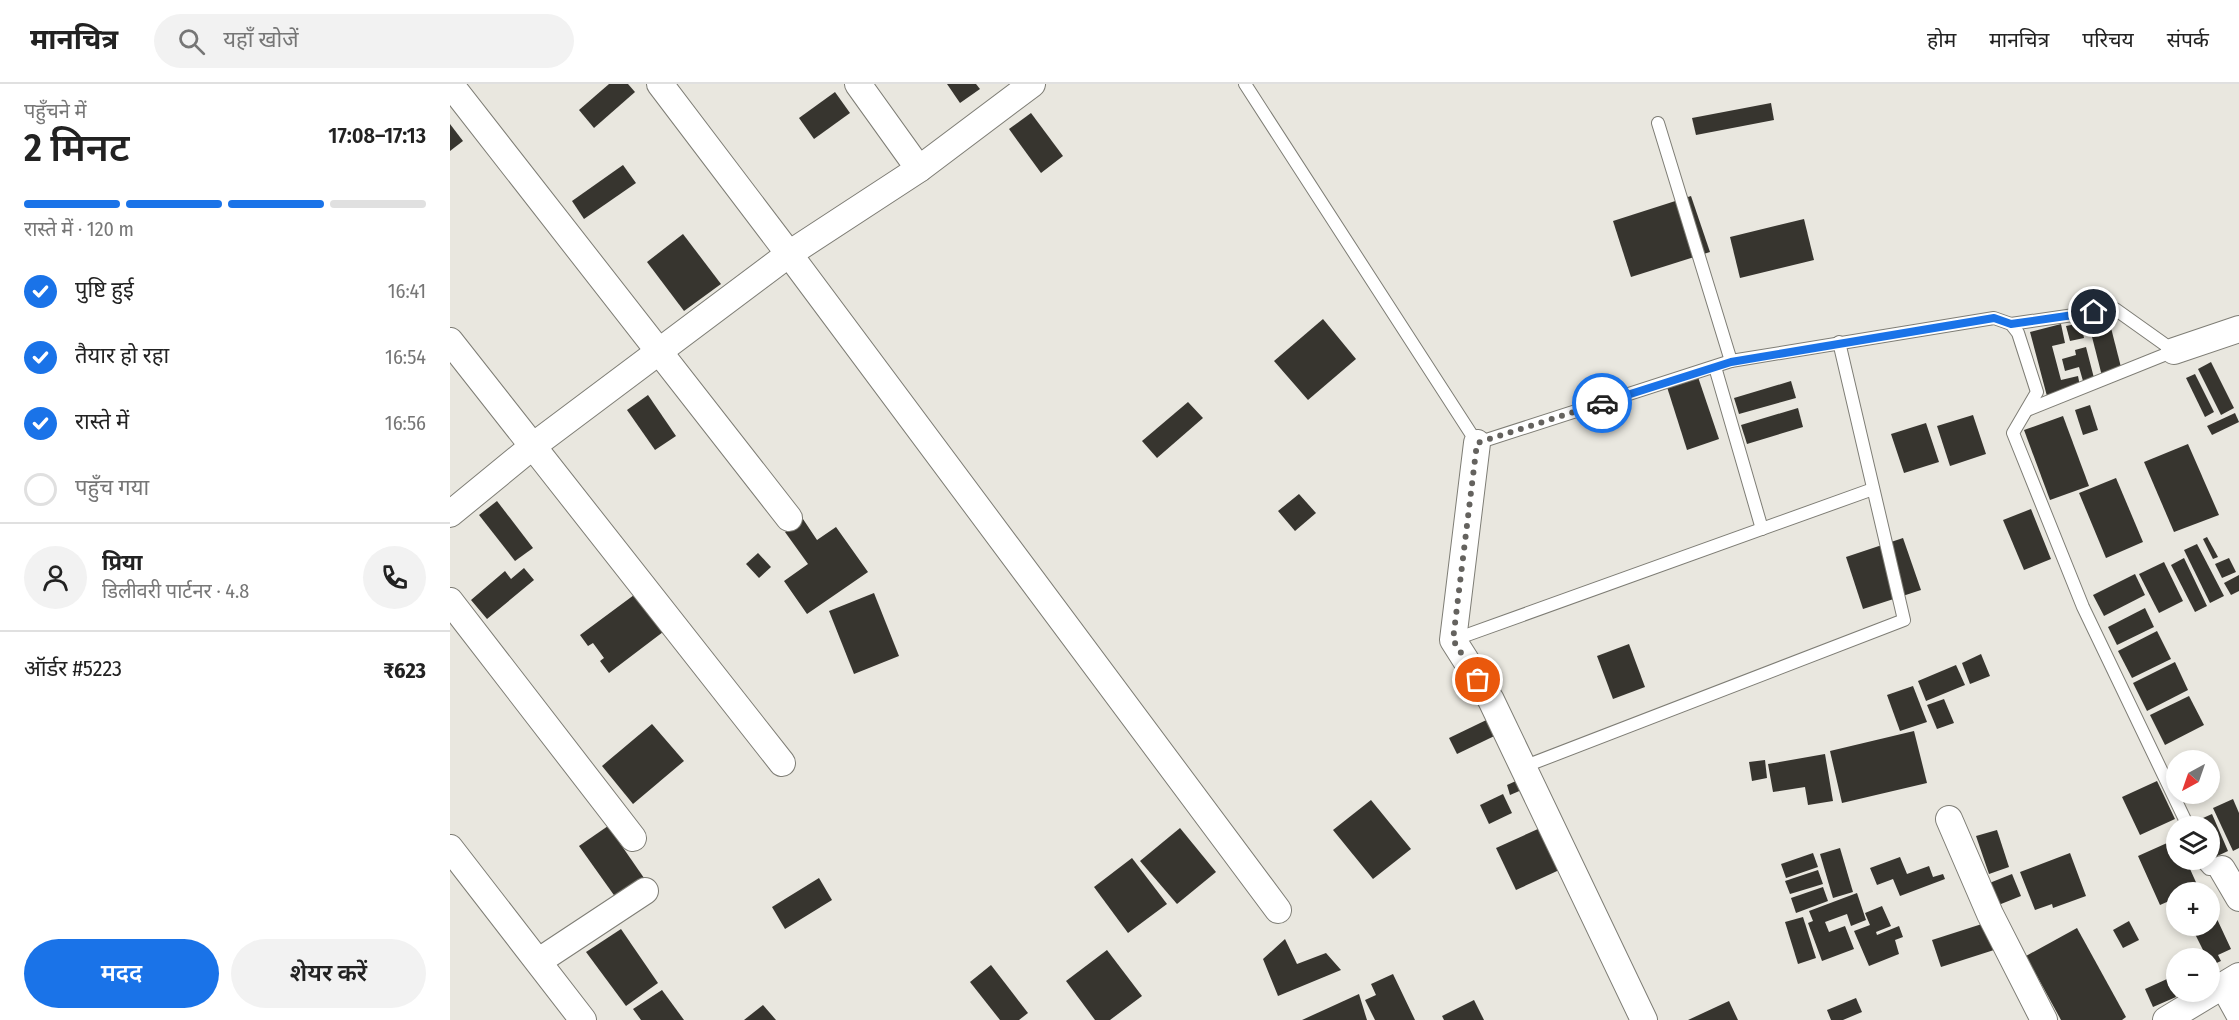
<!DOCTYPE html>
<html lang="hi">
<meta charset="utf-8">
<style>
:root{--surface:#fff;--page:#f2f2f2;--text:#222;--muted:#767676;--line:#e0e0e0;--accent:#1a73e8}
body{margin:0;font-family:"Fira Sans Condensed","Noto Sans Devanagari",sans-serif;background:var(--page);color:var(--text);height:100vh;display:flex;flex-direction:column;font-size:22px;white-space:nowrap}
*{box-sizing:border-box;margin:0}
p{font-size:20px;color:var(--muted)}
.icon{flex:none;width:33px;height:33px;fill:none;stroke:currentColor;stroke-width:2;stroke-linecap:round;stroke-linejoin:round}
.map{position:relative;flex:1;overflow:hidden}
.drawer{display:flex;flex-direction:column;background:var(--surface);width:450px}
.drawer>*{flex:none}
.needle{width:39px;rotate:220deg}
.fabs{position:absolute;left:1716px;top:666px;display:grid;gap:12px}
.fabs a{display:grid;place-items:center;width:54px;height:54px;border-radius:50%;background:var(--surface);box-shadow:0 3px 9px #0003;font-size:30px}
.pin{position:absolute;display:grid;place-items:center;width:51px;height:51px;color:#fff;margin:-26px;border:3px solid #fff;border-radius:50%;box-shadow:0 2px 6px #0007}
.courier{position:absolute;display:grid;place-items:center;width:60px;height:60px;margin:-30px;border:4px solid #1a73e8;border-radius:50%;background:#fff;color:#222;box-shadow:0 2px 8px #0007}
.overview em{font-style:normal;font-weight:600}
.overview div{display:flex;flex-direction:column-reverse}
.overview{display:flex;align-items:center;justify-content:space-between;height:102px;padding:0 24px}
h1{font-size:39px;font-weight:600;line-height:45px}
.bar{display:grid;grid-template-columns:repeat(4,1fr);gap:9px 6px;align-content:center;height:72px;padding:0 24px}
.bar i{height:8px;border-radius:4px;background:var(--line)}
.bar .selected{background:var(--accent)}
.bar p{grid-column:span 4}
.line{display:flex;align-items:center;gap:15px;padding:0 24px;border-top:2px solid var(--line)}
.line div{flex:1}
.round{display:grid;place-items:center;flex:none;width:63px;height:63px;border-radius:32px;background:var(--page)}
ol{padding:0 24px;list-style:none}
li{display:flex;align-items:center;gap:18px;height:66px}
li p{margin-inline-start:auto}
li .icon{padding:6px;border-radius:50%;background:var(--accent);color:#fff;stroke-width:4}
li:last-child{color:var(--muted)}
li i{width:33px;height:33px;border:3px solid var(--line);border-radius:50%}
.primary-button{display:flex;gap:12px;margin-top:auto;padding:12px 24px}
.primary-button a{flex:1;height:69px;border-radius:36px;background:var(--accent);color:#fff;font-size:24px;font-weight:600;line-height:69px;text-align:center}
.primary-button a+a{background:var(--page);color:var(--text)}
header{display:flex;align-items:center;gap:36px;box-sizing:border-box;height:84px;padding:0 30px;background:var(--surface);border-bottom:2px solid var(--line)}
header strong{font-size:28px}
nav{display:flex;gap:33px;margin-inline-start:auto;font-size:21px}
.search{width:420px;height:54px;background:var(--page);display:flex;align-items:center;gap:15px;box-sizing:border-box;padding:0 21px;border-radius:33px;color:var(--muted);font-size:22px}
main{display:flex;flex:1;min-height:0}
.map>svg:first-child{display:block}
.building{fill:#37352f}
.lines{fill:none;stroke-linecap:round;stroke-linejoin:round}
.lane-casing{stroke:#7e7d75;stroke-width:14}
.street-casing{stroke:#7e7d75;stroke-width:28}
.lane{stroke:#fff;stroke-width:12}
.street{stroke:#fff;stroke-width:26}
.done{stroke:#64625e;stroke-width:6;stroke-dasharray:0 10.8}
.route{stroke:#1a73e8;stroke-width:8}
</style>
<header>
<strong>मानचित्र</strong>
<div class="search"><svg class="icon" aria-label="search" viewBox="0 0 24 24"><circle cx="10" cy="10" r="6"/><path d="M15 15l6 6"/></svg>यहाँ खोजें</div>
<nav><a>होम</a><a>मानचित्र</a><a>परिचय</a><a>संपर्क</a></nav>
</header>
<main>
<section class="drawer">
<div class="overview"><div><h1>2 मिनट</h1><p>पहुँचने में</p></div><em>17:08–17:13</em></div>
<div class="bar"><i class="selected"></i><i class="selected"></i><i class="selected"></i><i></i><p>रास्ते में · 120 m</p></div>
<ol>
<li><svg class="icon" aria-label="check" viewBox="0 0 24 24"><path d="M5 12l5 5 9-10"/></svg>पुष्टि हुई<p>16:41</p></li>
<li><svg class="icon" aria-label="check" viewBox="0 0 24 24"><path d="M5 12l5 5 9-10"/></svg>तैयार हो रहा<p>16:54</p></li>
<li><svg class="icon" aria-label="check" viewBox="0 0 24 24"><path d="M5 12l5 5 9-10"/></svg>रास्ते में<p>16:56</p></li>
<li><i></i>पहुँच गया</li>
</ol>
<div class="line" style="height:108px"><a class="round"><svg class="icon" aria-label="person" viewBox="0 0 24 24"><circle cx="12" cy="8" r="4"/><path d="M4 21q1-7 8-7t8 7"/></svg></a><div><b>प्रिया</b><p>डिलीवरी पार्टनर · 4.8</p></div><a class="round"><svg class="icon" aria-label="phone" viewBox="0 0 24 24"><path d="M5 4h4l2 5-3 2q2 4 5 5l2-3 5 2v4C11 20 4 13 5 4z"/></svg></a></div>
<div class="line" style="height:78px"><div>ऑर्डर #5223</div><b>₹623</b></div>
<div class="primary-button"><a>मदद</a><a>शेयर करें</a></div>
</section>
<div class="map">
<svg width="1789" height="936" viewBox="0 0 1789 936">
<rect width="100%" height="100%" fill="#e9e7df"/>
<!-- building -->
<g class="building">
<polygon points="159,0 178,0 185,8 144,44 129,26"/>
<polygon points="497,0 526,0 530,5 510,19"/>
<polygon points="385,8 400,29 364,55 349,34"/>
<polygon points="1321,19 1324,36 1246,51 1242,34"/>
<polygon points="581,29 613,72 591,89 559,45"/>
<polygon points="0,40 13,57 0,67"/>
<polygon points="173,81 186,99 134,135 122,117"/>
<polygon points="1241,112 1260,168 1181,193 1163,137"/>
<polygon points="1354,135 1364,176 1290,194 1280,153"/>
<polygon points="233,150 271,200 234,227 197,178"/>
<polygon points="873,235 906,275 858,316 824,277"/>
<polygon points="1631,239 1634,254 1620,257 1616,242"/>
<polygon points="1611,240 1615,259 1602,262 1611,296 1628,292 1631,307 1598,316 1580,248"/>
<polygon points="1660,240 1673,291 1653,296 1640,245"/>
<polygon points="1636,263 1644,294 1633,297 1629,283 1615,287 1612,275 1626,271 1625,266"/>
<polygon points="1761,278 1784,324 1771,331 1748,285"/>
<polygon points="1745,290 1764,328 1755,333 1736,294"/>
<polygon points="1248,293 1269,355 1237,366 1217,303"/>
<polygon points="1341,297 1346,314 1289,330 1284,314"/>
<polygon points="198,311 226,352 205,366 177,326"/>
<polygon points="738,318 753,334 707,374 692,357"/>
<polygon points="1640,321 1648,346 1633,351 1625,326"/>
<polygon points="1348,324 1353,343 1297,360 1291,341"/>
<polygon points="1785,329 1789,338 1762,351 1757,342"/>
<polygon points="1523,331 1536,370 1500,382 1487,342"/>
<polygon points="1613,332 1639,402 1600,416 1574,346"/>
<polygon points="1476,339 1489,378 1454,389 1441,350"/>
<polygon points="1738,360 1769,431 1724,448 1694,378"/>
<polygon points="1666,394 1693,458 1656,474 1629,409"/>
<polygon points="849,410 866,429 845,447 828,427"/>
<polygon points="47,417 83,464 65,477 29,431"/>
<polygon points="1581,425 1601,475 1574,486 1553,436"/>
<polygon points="353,435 367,456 386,443 418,488 357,530 334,497 358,480 335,448"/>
<polygon points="1757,453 1768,473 1763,475 1753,455"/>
<polygon points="1453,454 1471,506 1413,525 1396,473"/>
<polygon points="1747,460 1774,512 1760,519 1734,466"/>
<polygon points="308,469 321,483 309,494 296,480"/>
<polygon points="1734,474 1757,522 1745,528 1721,481"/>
<polygon points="1779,474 1786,488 1772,494 1765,480"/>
<polygon points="1714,478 1733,517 1709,529 1689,490"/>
<polygon points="74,484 84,496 37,535 21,516 55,487 61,495"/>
<polygon points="1685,490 1695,511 1654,532 1643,511"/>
<polygon points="1789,491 1789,507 1781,511 1774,499"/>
<polygon points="424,509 449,572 404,590 379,527"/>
<polygon points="184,511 213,548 159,589 150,577 154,574 143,559 138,562 130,551"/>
<polygon points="1695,524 1704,543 1667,561 1658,543"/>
<polygon points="1707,547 1721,575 1682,594 1668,567"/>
<polygon points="1179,560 1195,603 1163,615 1147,572"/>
<polygon points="1531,570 1540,592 1520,600 1512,579"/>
<polygon points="1725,578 1738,606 1697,627 1683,599"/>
<polygon points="1506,581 1515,601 1476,617 1468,597"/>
<polygon points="1463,602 1477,638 1450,647 1437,611"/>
<polygon points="1739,612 1754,641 1715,661 1700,631"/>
<polygon points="1494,615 1504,639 1487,645 1477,621"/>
<polygon points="1053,628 1061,644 1007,670 999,654"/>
<polygon points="202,640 234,677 183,720 152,682"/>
<polygon points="1464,647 1477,699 1392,719 1380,667"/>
<polygon points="1375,670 1383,717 1358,721 1355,703 1323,708 1318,680"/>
<polygon points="1315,676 1317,694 1302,697 1299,678"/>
<polygon points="1084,689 1074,705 1060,711 1057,701"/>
<polygon points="1707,697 1725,735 1690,751 1672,713"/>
<polygon points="1053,710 1062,729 1039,740 1030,721"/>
<polygon points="1783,715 1789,729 1789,764 1783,767 1763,724"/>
<polygon points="921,716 961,765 923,795 883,746"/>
<polygon points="1762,730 1778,767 1761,775 1760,742 1746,742 1744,738"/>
<polygon points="1099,740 1118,782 1066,806 1046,764"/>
<polygon points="158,742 194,794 166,814 129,762"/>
<polygon points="730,744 766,788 727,820 690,777"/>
<polygon points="1547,746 1559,783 1539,790 1526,752"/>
<polygon points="1726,755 1726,776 1736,776 1749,805 1740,808 1726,808 1726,814 1710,821 1688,772"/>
<polygon points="1390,764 1403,808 1383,814 1370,770"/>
<polygon points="1363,769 1368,783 1336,794 1331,780"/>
<polygon points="1620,769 1636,812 1603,824 1602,820 1585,826 1570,788"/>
<polygon points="1450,773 1457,790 1479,782 1483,793 1493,790 1495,795 1450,812 1443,795 1427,801 1420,784"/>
<polygon points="682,774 717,820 678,849 644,803"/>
<polygon points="1368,786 1373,800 1340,810 1335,797"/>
<polygon points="1562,790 1571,812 1546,822 1537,800"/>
<polygon points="369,794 382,816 335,845 322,823"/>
<polygon points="1373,803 1378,817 1346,829 1341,814"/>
<polygon points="1407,809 1416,836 1401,842 1397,830 1375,838 1379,848 1395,842 1404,865 1372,877 1358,839 1363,837 1359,827"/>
<polygon points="1760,820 1781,865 1768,871 1771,877 1760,882 1760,874 1757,874 1741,842 1760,842"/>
<polygon points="1432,822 1441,842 1426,848 1427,851 1449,842 1453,853 1445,856 1449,870 1419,882 1404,847 1420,841 1415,829"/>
<polygon points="1353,833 1366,874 1348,880 1335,838"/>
<polygon points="1679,837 1689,856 1673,864 1663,846"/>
<polygon points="1535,839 1544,866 1491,883 1482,856"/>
<polygon points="1627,844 1676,933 1672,936 1611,936 1576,872"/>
<polygon points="171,845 208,899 176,922 136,868"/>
<polygon points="835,855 847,880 876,869 891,886 828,912 813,875"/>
<polygon points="657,866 692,912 660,936 645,936 616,897"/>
<polygon points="541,881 578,929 569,936 550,936 520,898"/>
<polygon points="943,890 965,936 925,936 915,916 926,911 921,900"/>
<polygon points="1717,895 1726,913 1703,923 1695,905"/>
<polygon points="212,906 234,936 191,936 183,925"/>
<polygon points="909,910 917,936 852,936"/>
<polygon points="1406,914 1412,928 1393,936 1381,936 1377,926"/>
<polygon points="1024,916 1034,936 994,936 992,932"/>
<polygon points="1279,917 1288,936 1238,936"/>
<polygon points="313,921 326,936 294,936"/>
</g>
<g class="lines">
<!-- lane casing -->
<g class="lane-casing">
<g id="lane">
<polyline points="795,0 1027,359 1281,277"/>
<polyline points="1208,39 1281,277 1544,234 1561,240 1568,249 1587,308 1563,349 1633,523 1738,742"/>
<polyline points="1561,240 1665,225 1724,267"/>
<polyline points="1265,283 1312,445"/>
<polyline points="1577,326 1724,267"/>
<polyline points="1003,556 1423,405"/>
<polyline points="1073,683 1454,536 1389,258"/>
<polyline points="1751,776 1759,785 1772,785"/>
</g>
</g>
<!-- street casing -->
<g class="street-casing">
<g id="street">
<polyline points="0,0 339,434"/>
<polyline points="210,0 339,170 828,826"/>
<polyline points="408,0 469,85"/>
<polyline points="0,257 332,679"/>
<polyline points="1724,267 1789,245"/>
<polyline points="1027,359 1003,556 1041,616 1194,936"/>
<polyline points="0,430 83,362 339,170 469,85 582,0"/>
<polyline points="0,517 183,754"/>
<polyline points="1499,735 1540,830 1594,936"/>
<polyline points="0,764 133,936"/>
<polyline points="1772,785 1789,814"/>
<polyline points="89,877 195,807"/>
<polyline points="1773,901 1789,930"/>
<polyline points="1716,936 1789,892"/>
</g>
</g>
<!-- lane -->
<use href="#lane" class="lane"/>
<!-- street -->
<use href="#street" class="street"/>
</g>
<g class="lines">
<!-- done -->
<polyline class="done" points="1028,596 1003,556 1027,359 1152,319"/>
<!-- route -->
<polyline class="route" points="1152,319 1281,278 1544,234 1561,240 1644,228"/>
</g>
</svg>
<div class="fabs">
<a><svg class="needle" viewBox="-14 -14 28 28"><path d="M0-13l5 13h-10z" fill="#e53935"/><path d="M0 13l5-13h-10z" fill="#767676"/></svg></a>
<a><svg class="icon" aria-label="layers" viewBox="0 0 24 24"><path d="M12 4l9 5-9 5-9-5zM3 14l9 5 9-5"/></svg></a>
<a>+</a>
<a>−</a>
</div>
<div class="pin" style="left:1028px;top:596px;background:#ea580c"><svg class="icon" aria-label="bag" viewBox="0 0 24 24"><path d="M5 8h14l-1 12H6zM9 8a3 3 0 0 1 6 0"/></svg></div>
<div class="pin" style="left:1644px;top:228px;background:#1f2937"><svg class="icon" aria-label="home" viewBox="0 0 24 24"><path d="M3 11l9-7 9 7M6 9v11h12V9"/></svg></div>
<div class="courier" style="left:1152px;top:319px"><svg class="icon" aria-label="car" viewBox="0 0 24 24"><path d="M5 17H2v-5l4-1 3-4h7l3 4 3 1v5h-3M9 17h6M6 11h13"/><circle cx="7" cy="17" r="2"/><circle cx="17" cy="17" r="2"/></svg></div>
</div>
</main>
